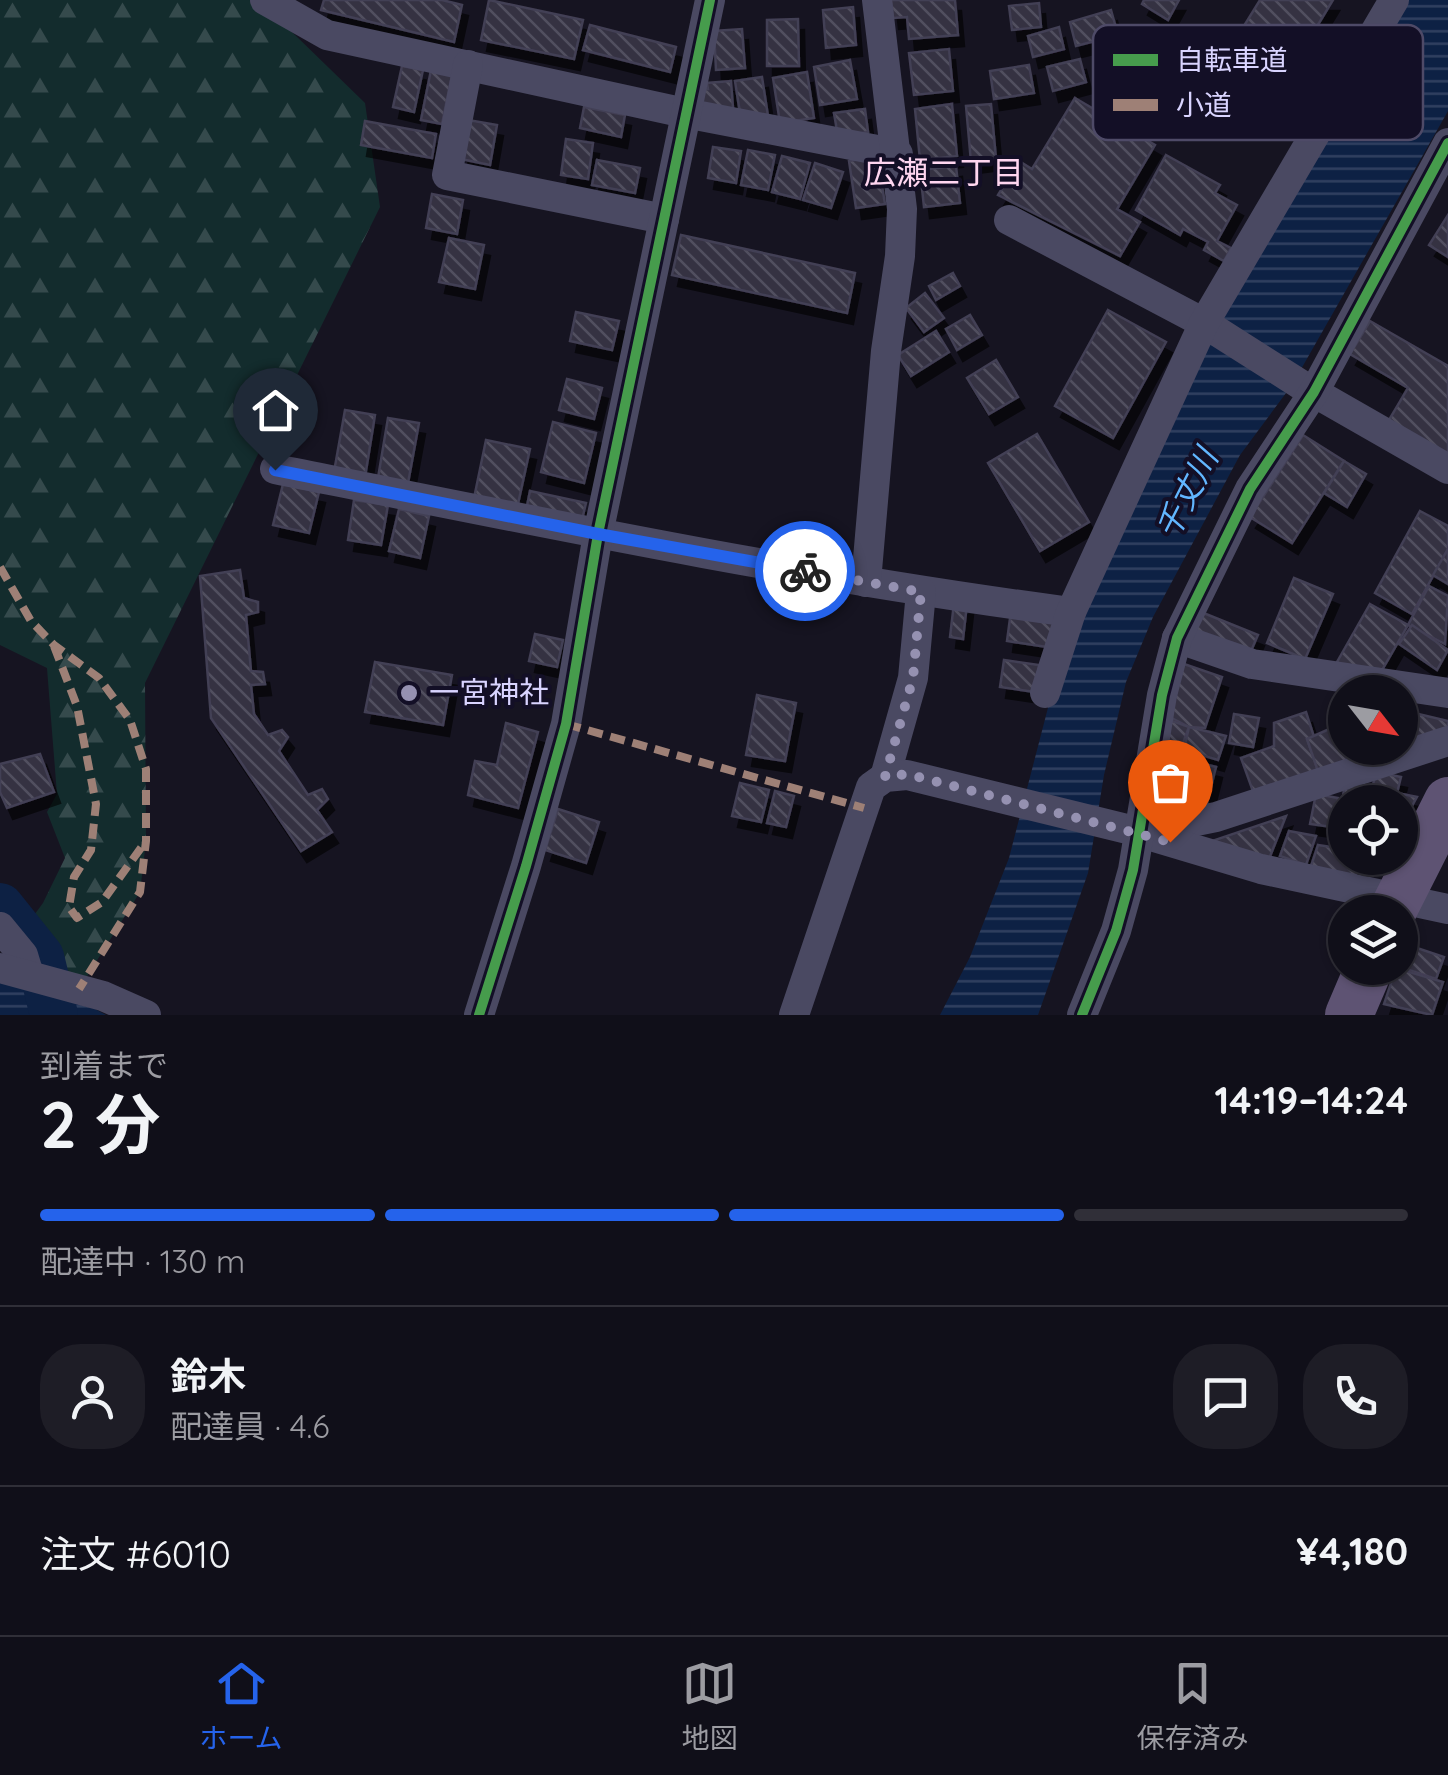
<!DOCTYPE html>
<html lang="ja">
<meta charset="utf-8">
<style>
:root{--surface:#100f19;--page:#1e1d26;--text:#f1f3f6;--muted:#9c9ca2;--line:#302f38;--accent:#2563eb}
body{margin:0;font-family:Quicksand,"Noto Sans JP",sans-serif;background:var(--page);color:var(--text);height:100vh;display:flex;flex-direction:column;font-size:38px;white-space:nowrap}
*{box-sizing:border-box;margin:0}
p{font-size:32px;color:var(--muted)}
.icon{flex:none;width:55px;height:55px;fill:none;stroke:currentColor;stroke-width:2;stroke-linecap:round;stroke-linejoin:round}
.map{position:relative;height:1015px;overflow:hidden}
.panel{display:flex;flex-direction:column;background:var(--surface);flex:1}
.panel>*{flex:none}
.needle{width:65px;rotate:121deg}
.buttons{position:absolute;left:1328px;top:675px;display:grid;gap:20px}
.buttons a{display:grid;place-items:center;width:90px;height:90px;border-radius:50%;background:var(--surface);box-shadow:0 2px 8px #0004,0 0 0 2px var(--line);font-size:50px}
.pin{position:absolute;display:grid;place-items:center;width:85px;height:85px;color:#fff;margin:-102px -42px;border-radius:50% 50% 50% 0;rotate:-45deg;box-shadow:0 0 10px #0007}
.pin .icon{rotate:45deg}
.courier{position:absolute;display:grid;place-items:center;width:100px;height:100px;margin:-50px;border:8px solid #2563eb;border-radius:50%;background:#fff;color:#222;box-shadow:0 2px 12px #0007}
.summary em{font-style:normal;font-weight:700}
.summary div{display:flex;flex-direction:column-reverse}
.summary{display:flex;align-items:center;justify-content:space-between;height:170px;padding:0 40px}
h1{font-size:65px;font-weight:700;line-height:75px}
.bar{display:grid;grid-template-columns:repeat(4,1fr);gap:15px 10px;align-content:center;height:120px;padding:0 40px}
.bar i{height:12px;border-radius:8px;background:var(--line)}
.bar .current{background:var(--accent)}
.bar p{grid-column:span 4}
.line{display:flex;align-items:center;gap:25px;padding:0 40px;border-top:2px solid var(--line)}
.line div{flex:1}
.round{display:grid;place-items:center;flex:none;width:105px;height:105px;border-radius:40px;background:var(--page)}
.tabs{display:flex;justify-content:space-around;align-items:center;height:140px;border-top:2px solid var(--line);background:var(--surface);font-size:28px;color:var(--muted)}
.tabs a{display:grid;justify-items:center;gap:5px}
.tabs .current{color:var(--accent)}
.map>svg:first-child{display:block}
.forest{fill:url(#forest-firs)}
.water{fill:url(#water-rules)}
.lines{fill:none;stroke-linecap:round;stroke-linejoin:round}
.river{stroke:#0d2144;stroke-width:48}
.building{fill:url(#building-back-hatch);stroke:#433f54;stroke-width:2.5;filter:url(#shadow)}
.minor{stroke:#4a4962;stroke-width:30}
.primary{stroke:#5e5373;stroke-width:48}
.quiet{stroke:#9e8076;stroke-width:8;stroke-dasharray:15 8;stroke-linecap:butt}
.cycleway-casing{stroke:#130f26;stroke-width:16}
.cycleway{stroke:#469c4c;stroke-width:10}
.done{stroke:#9591b1;stroke-width:10;stroke-dasharray:0 18}
.route{stroke:#2563eb;stroke-width:12}
.poi-dot{fill:#9591b1;stroke:#130f26;stroke-width:4}
.labels{text-anchor:middle;stroke-width:8;stroke-linejoin:round;paint-order:stroke}
.poi-label{font-size:30px;fill:#d9d4ff;stroke:#130f26;text-anchor:start}
.neighbourhood-label{font-size:32px;fill:#ffd6f0;stroke:#130f26}
.water-label{font-size:32px;font-style:italic;fill:#62b6ff;stroke:#130f26}
.key{fill:#130f26;stroke:#4e4a67;stroke-width:2.5}
.key-label{font-size:28px;fill:#d9d4ff}
</style>
<div class="map">
<svg width="1448" height="1015" viewBox="0 0 1448 1015">
<defs>
<pattern id="forest-firs" width="22" height="20" patternUnits="userSpaceOnUse" patternTransform="scale(2.5)"><rect width="22" height="20" fill="#132c2d"/><path d="M5 1l3.5 6h-7zM16 11l3.5 6h-7z" fill="#354a4c"/></pattern>
<pattern id="water-rules" width="6" height="5" patternUnits="userSpaceOnUse" patternTransform="scale(2.5)"><rect width="6" height="5" fill="#0d2144"/><path d="M0 2.5h6" fill="none" stroke="#304060"/></pattern>
<pattern id="building-back-hatch" width="6" height="6" patternUnits="userSpaceOnUse" patternTransform="scale(2.5)"><rect width="6" height="6" fill="#343243"/><path d="M-1 5l2 2M0 0l6 6M5-1l2 2" fill="none" stroke="#514f5f"/></pattern>
<filter id="shadow"><feDropShadow dx="6" dy="11" stdDeviation="0" flood-color="#0009"/></filter>
</defs>
<rect width="100%" height="100%" fill="#161421"/>
<!-- forest -->
<polygon class="forest" points="0,0 259,0 365,103 380,207 145,683 146,841 140,892 79,989 47,980 21,933 43,903 65,858 47,812 57,794 47,668 0,645"/>
<!-- water -->
<g class="water">
<polygon points="1403,0 1448,0 1448,111 1292,385 1240,455 1153,617 1126,682 1104,775 1088,873 1038,1015 940,1015 970,957 1009,858 1050,700 1077,619 1214,333"/>
<polygon points="0,982 95,1009 106,1015 0,1015"/>
</g>
<g class="lines">
<!-- river -->
<polyline class="river" points="0,907 40,957 54,1015"/>
</g>
<!-- building -->
<g class="building">
<polygon points="324,0 442,0 462,5 454,42 321,10"/>
<polygon points="489,0 583,20 574,59 481,40"/>
<polygon points="891,0 955,0 958,35 909,39 907,17 893,18"/>
<polygon points="1144,0 1179,0 1168,20 1142,4"/>
<polygon points="1260,0 1333,0 1288,74 1234,42"/>
<polygon points="1039,3 1041,27 1012,30 1009,6"/>
<polygon points="853,7 856,45 826,48 823,10"/>
<polygon points="1111,10 1118,35 1076,46 1070,22"/>
<polygon points="798,19 799,66 767,66 767,20"/>
<polygon points="590,25 676,47 670,72 583,50"/>
<polygon points="1059,27 1064,49 1033,57 1028,36"/>
<polygon points="742,29 745,68 716,70 714,31"/>
<polygon points="949,49 953,91 914,95 909,53"/>
<polygon points="1080,59 1086,82 1053,91 1047,67"/>
<polygon points="850,60 857,99 820,105 814,67"/>
<polygon points="1029,65 1034,93 994,99 990,71"/>
<polygon points="402,66 423,70 414,112 393,107"/>
<polygon points="431,70 452,75 442,124 421,120"/>
<polygon points="807,72 814,118 780,123 773,78"/>
<polygon points="762,77 768,116 740,113 735,81"/>
<polygon points="731,81 733,108 697,111 695,90 708,89 707,83"/>
<polygon points="1075,98 1155,145 1117,209 1140,222 1120,256 998,195 1019,161 1032,169"/>
<polygon points="952,104 957,156 920,160 915,109"/>
<polygon points="991,104 996,159 971,162 966,106"/>
<polygon points="584,107 625,115 621,137 580,128"/>
<polygon points="865,109 868,132 838,137 834,113"/>
<polygon points="468,120 497,125 490,165 461,159"/>
<polygon points="365,121 436,134 432,158 361,145"/>
<polygon points="566,139 593,143 588,179 561,175"/>
<polygon points="713,147 741,151 736,183 708,178"/>
<polygon points="748,150 775,155 768,190 741,185"/>
<polygon points="1166,155 1220,185 1215,193 1237,205 1217,241 1231,248 1224,261 1204,250 1208,242 1183,229 1180,235 1136,210"/>
<polygon points="782,156 810,163 800,199 772,192"/>
<polygon points="877,156 885,204 856,208 849,161"/>
<polygon points="597,160 640,168 635,193 592,185"/>
<polygon points="815,163 843,172 831,208 803,200"/>
<polygon points="956,166 960,203 924,207 920,170"/>
<polygon points="432,194 463,200 457,234 426,228"/>
<polygon points="1448,215 1448,257 1429,245"/>
<polygon points="681,235 855,273 847,313 672,275"/>
<polygon points="449,238 484,245 475,289 439,282"/>
<polygon points="953,273 960,286 936,300 929,286"/>
<polygon points="925,293 944,318 924,332 906,308"/>
<polygon points="1108,310 1166,342 1113,438 1055,406"/>
<polygon points="576,312 619,321 612,350 570,341"/>
<polygon points="970,315 982,335 957,350 946,329"/>
<polygon points="1370,321 1448,366 1448,451 1443,458 1386,425 1408,388 1350,354"/>
<polygon points="936,331 949,352 911,376 898,355"/>
<polygon points="996,360 1018,397 989,414 967,378"/>
<polygon points="567,379 602,388 594,419 559,410"/>
<polygon points="345,410 375,415 365,477 334,472"/>
<polygon points="388,418 419,423 408,483 378,478"/>
<polygon points="553,422 596,433 584,483 541,472"/>
<polygon points="1037,434 1089,522 1040,551 988,463"/>
<polygon points="1303,435 1344,461 1292,543 1250,517"/>
<polygon points="486,440 530,449 516,513 473,503"/>
<polygon points="1344,461 1366,474 1347,507 1324,493"/>
<polygon points="283,484 319,492 309,533 273,525"/>
<polygon points="530,491 586,503 580,528 525,516"/>
<polygon points="354,500 388,505 381,545 348,540"/>
<polygon points="399,509 429,516 420,558 389,551"/>
<polygon points="1420,511 1448,526 1448,549 1412,614 1375,593"/>
<polygon points="1448,549 1448,584 1433,575"/>
<polygon points="240,570 244,598 258,602 258,612 246,615 251,671 263,672 265,684 251,685 254,714 268,735 282,730 288,737 279,751 308,795 322,789 328,799 317,810 332,832 301,851 211,718 200,576"/>
<polygon points="1294,578 1333,594 1305,659 1267,643"/>
<polygon points="1429,586 1448,596 1445,644 1408,625"/>
<polygon points="954,603 967,604 963,639 950,637"/>
<polygon points="1370,604 1408,625 1374,684 1337,662"/>
<polygon points="1011,611 1059,618 1054,648 1007,641"/>
<polygon points="1201,612 1258,635 1247,660 1191,636"/>
<polygon points="1412,625 1448,650 1437,670 1399,644"/>
<polygon points="535,634 563,640 557,667 529,661"/>
<polygon points="1004,660 1039,665 1035,692 1000,687"/>
<polygon points="375,662 452,675 443,725 365,712"/>
<polygon points="1184,664 1222,677 1205,728 1189,727 1166,715"/>
<polygon points="757,695 796,703 785,761 746,755"/>
<polygon points="1306,712 1314,737 1307,739 1319,774 1255,797 1241,758 1274,746 1274,723"/>
<polygon points="1410,712 1448,721 1448,728 1414,743"/>
<polygon points="1234,714 1259,718 1253,747 1229,743"/>
<polygon points="1164,718 1189,727 1180,751 1155,742"/>
<polygon points="506,723 538,732 518,808 468,795 475,761 497,765"/>
<polygon points="1336,726 1348,762 1319,774 1307,739"/>
<polygon points="1189,727 1226,736 1218,760 1184,750"/>
<polygon points="40,754 54,792 7,808 0,792 0,764"/>
<polygon points="1168,755 1216,767 1206,807 1158,794"/>
<polygon points="1376,772 1401,777 1397,793 1417,797 1401,826 1400,802 1369,802"/>
<polygon points="740,783 769,790 761,822 732,816"/>
<polygon points="1345,784 1366,787 1363,802 1345,802 1345,821 1339,820"/>
<polygon points="775,791 794,796 786,827 767,823"/>
<polygon points="1316,794 1338,798 1333,827 1310,824"/>
<polygon points="558,809 599,822 586,863 545,850"/>
<polygon points="1286,816 1269,859 1206,843"/>
<polygon points="1289,831 1316,836 1306,865 1280,856"/>
<polygon points="1318,845 1345,849 1345,858 1360,858 1354,880 1310,869"/>
<polygon points="1405,944 1444,957 1436,979 1400,967"/>
<polygon points="1396,968 1443,982 1432,1015 1384,1004"/>
</g>
<g class="lines">
<!-- minor -->
<g class="minor">
<polyline points="265,0 327,35 685,113 898,154"/>
<polyline points="468,65 447,175 664,219"/>
<polyline points="1009,220 1204,323 1303,386 1448,469"/>
<path d="M275 469C539 522 804 577 1071 612"/>
<polyline points="866,582 886,351 900,256 902,209 877,0"/>
<polyline points="1177,638 1252,664 1448,693"/>
<polyline points="1045,693 1071,612 1204,323 1394,0"/>
<polyline points="885,777 913,678 921,592"/>
<polyline points="1142,832 1216,817 1448,741"/>
<polyline points="0,927 23,955 29,975"/>
<polyline points="0,968 103,996 146,1015"/>
<polyline points="479,1015 526,866 566,724 598,534 710,0"/>
<polyline points="794,1015 871,787 885,777 907,775 1127,829 1261,869 1448,909"/>
<polyline points="1082,1015 1116,931 1133,870 1162,695 1177,638 1250,489 1314,392 1448,143"/>
</g>
<!-- primary -->
<g class="primary">
<polyline points="1392,912 1448,801"/>
<polyline points="1349,1015 1369,968"/>
</g>
<!-- quiet -->
<g class="quiet">
<polyline points="0,567 31,621 54,645 99,678 130,720 146,769 146,841 140,892 79,989"/>
<polyline points="54,646 77,706 96,804 91,850 74,877 69,907 77,918 102,902 143,845"/>
<polyline points="566,724 864,808"/>
</g>
<!-- cycleway casing -->
<g class="cycleway-casing">
<g id="cycleway">
<polyline points="479,1015 526,866 566,724 598,534 710,0"/>
<polyline points="1082,1015 1116,931 1133,870 1162,695 1177,638 1250,489 1314,392 1448,143"/>
</g>
</g>
<!-- cycleway -->
<use href="#cycleway" class="cycleway"/>
</g>
<g class="lines">
<!-- done -->
<polyline class="done" points="805,571 921,592 913,678 885,777 907,774 1170,842"/>
<!-- route -->
<polyline class="route" points="275,470 598,534 805,571"/>
</g>
<!-- markers -->
<circle class="poi-dot" cx="409" cy="693" r="10"/>
<g class="labels">
<!-- poi labels -->
<g class="poi-label">
<text x="429" y="703">一宮神社</text>
</g>
<!-- neighbourhood labels -->
<g class="neighbourhood-label">
<text x="944" y="184">広瀬二丁目</text>
</g>
<!-- water labels -->
<g class="water-label">
<text transform="translate(1187 494) rotate(-63)" y="11">千丈川</text>
</g>
</g>
<!-- legend -->
<rect x="1093" y="25" width="330" height="115" rx="15" class="key"/>
<rect x="1113" y="54" width="45" height="12" fill="#469c4c"/>
<rect x="1113" y="99" width="45" height="12" fill="#9e8076"/>
<g class="key-label">
<text x="1176" y="70">自転車道</text>
<text x="1176" y="115">小道</text>
</g>
</svg>
<div class="buttons">
<a><svg class="needle" viewBox="-14 -14 28 28"><path d="M0-13l5 13h-10z" fill="#e53935"/><path d="M0 13l5-13h-10z" fill="#9c9ca2"/></svg></a>
<a><svg class="icon" aria-label="locate" viewBox="0 0 24 24"><circle cx="12" cy="12" r="6"/><path d="M12 2v4M12 18v4M2 12h4M18 12h4"/></svg></a>
<a><svg class="icon" aria-label="layers" viewBox="0 0 24 24"><path d="M12 4l9 5-9 5-9-5zM3 14l9 5 9-5"/></svg></a>
</div>
<div class="pin" style="left:1170px;top:842px;background:#ea580c"><svg class="icon" aria-label="bag" viewBox="0 0 24 24"><path d="M5 8h14l-1 12H6zM9 8a3 3 0 0 1 6 0"/></svg></div>
<div class="pin" style="left:275px;top:470px;background:#1f2937"><svg class="icon" aria-label="home" viewBox="0 0 24 24"><path d="M3 11l9-7 9 7M6 9v11h12V9"/></svg></div>
<div class="courier" style="left:805px;top:571px"><svg class="icon" aria-label="bike" viewBox="0 0 24 24"><circle cx="6" cy="16" r="4"/><circle cx="18" cy="16" r="4"/><path d="M6 16l4-8h5l3 8M10 8l3 8H6M13 5h3"/></svg></div>
</div>
<section class="panel">
<div class="summary"><div><h1>2 分</h1><p>到着まで</p></div><em>14:19–14:24</em></div>
<div class="bar"><i class="current"></i><i class="current"></i><i class="current"></i><i></i><p>配達中 · 130 m</p></div>
<div class="line" style="height:180px"><a class="round"><svg class="icon" aria-label="person" viewBox="0 0 24 24"><circle cx="12" cy="8" r="4"/><path d="M4 21q1-7 8-7t8 7"/></svg></a><div><b>鈴木</b><p>配達員 · 4.6</p></div><a class="round"><svg class="icon" aria-label="chat" viewBox="0 0 24 24"><path d="M4 5h16v11H9l-5 4z"/></svg></a><a class="round"><svg class="icon" aria-label="phone" viewBox="0 0 24 24"><path d="M5 4h4l2 5-3 2q2 4 5 5l2-3 5 2v4C11 20 4 13 5 4z"/></svg></a></div>
<div class="line" style="height:130px"><div>注文 #6010</div><b>¥4,180</b></div>
</section>
<nav class="tabs">
<a class="current"><svg class="icon" aria-label="home" viewBox="0 0 24 24"><path d="M3 11l9-7 9 7M6 9v11h12V9"/></svg>ホーム</a>
<a><svg class="icon" aria-label="map" viewBox="0 0 24 24"><path d="M3 6l6-2 6 2 6-2v14l-6 2-6-2-6 2zM9 4v14M15 6v14"/></svg>地図</a>
<a><svg class="icon" aria-label="saved" viewBox="0 0 24 24"><path d="M7 4h10v16l-5-4-5 4z"/></svg>保存済み</a>
</nav>
